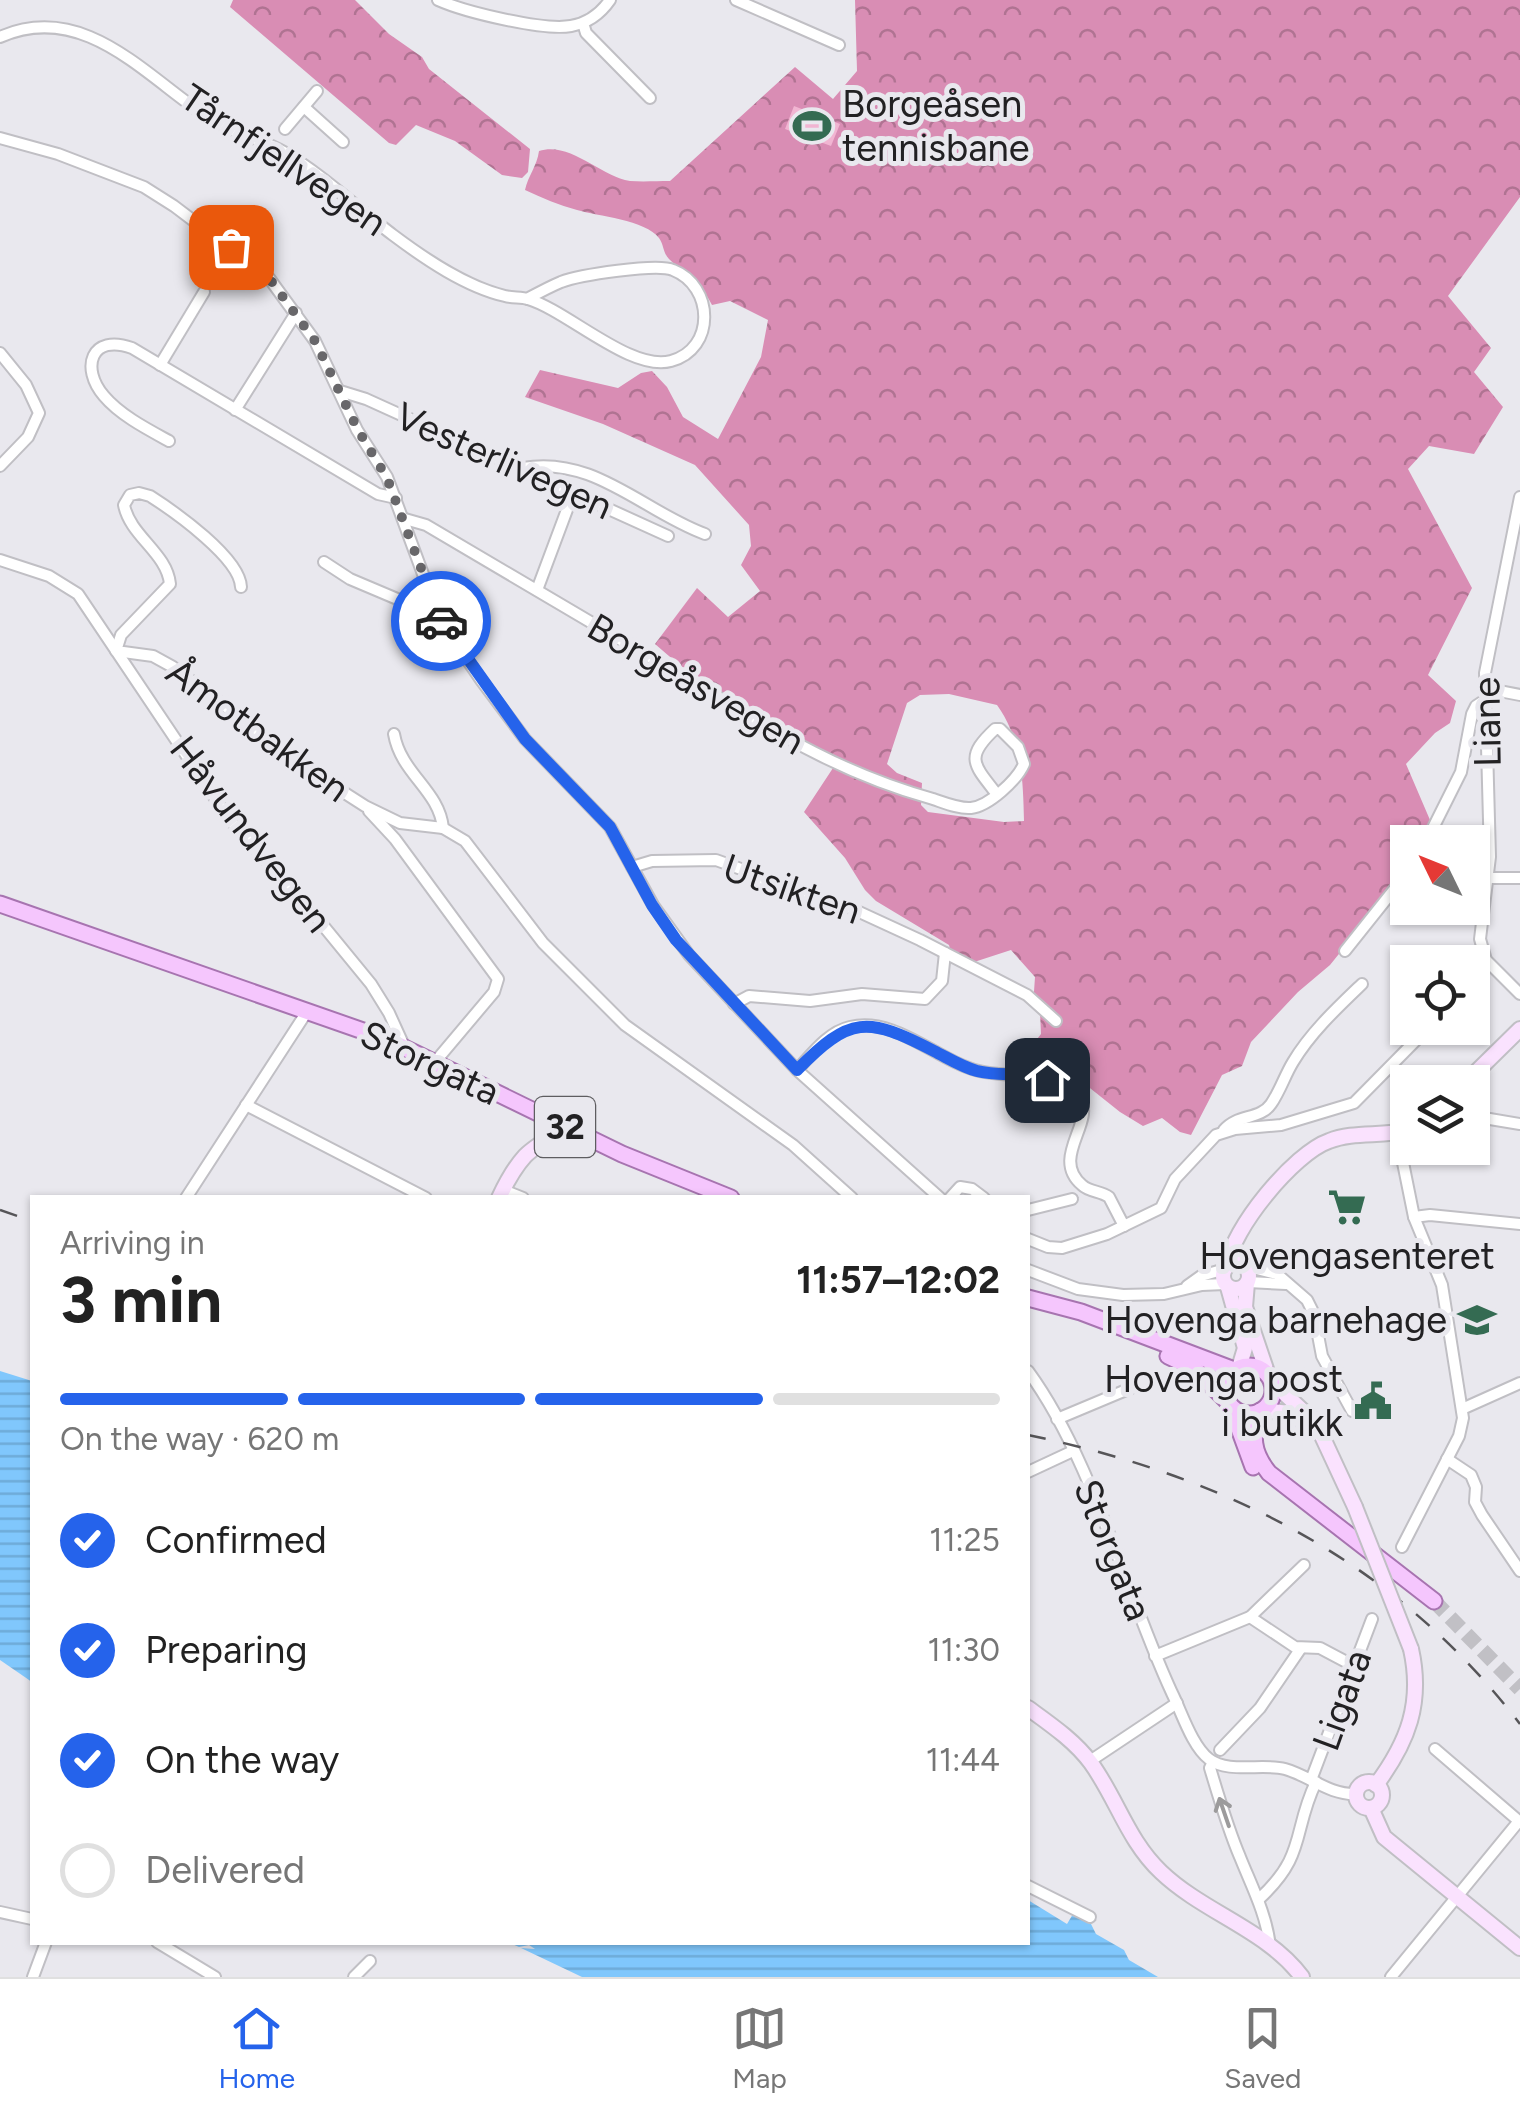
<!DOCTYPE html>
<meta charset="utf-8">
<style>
:root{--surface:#fff;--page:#f2f2f2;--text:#222;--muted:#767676;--line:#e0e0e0;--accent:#2563eb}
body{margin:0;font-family:Figtree,sans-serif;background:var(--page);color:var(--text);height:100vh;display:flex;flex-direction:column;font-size:38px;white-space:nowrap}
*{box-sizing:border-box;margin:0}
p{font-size:32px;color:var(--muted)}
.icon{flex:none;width:55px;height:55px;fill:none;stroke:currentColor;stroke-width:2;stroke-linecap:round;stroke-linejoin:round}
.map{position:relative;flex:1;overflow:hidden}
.details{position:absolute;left:30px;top:1195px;width:1000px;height:750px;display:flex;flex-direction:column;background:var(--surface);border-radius:0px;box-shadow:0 2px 8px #0004}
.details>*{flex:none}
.needle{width:65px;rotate:313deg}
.tools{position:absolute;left:1390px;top:825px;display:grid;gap:20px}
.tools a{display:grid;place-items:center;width:100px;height:100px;border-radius:0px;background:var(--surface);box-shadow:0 2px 8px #0004;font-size:50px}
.pin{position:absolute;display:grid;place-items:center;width:85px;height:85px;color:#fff;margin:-42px;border-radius:20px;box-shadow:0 5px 15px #0006}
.courier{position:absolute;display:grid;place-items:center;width:100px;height:100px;margin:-50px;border:8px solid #2563eb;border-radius:50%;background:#fff;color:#222;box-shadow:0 2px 12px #0007}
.summary em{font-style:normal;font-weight:700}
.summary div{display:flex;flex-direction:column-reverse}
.summary{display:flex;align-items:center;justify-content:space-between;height:170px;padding:0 30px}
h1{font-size:65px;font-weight:700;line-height:75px}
.bar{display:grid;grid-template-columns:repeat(4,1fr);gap:15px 10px;align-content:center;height:120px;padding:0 30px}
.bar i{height:12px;border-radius:8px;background:var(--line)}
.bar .active{background:var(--accent)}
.bar p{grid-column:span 4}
ol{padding:0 30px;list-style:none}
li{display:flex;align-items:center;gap:30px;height:110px}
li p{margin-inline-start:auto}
li .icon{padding:10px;border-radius:50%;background:var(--accent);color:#fff;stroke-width:4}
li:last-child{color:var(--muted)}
li i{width:55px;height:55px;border:5px solid var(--line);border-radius:50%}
.tabs{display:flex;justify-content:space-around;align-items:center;height:140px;border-top:2px solid var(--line);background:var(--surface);font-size:28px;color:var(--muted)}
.tabs a{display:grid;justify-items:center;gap:5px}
.tabs .active{color:var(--accent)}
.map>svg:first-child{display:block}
.forest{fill:url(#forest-crowns);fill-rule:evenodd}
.pitch{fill:#f1b5d2}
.water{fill:url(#water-rules)}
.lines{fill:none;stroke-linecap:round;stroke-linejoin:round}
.primary-tunnel{stroke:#c1c0c5;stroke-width:15;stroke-dasharray:15 8;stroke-linecap:butt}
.street-casing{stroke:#c0bfc4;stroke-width:14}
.secondary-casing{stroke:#c0bfc4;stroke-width:18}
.primary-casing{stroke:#a774b0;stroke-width:19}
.street{stroke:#fff;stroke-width:10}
.secondary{stroke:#fae2fe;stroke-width:14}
.primary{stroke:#f5c6fd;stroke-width:15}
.rail{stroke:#565558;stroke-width:2.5;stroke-dasharray:18 18;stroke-linecap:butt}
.secondary-bridge-casing{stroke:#c0bfc4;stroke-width:18;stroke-linecap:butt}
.secondary-bridge{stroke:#fae2fe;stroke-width:14}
.oneway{stroke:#9c9b9c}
.done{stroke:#68676a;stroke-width:10;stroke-dasharray:0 18}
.route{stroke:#2563eb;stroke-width:12}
.labels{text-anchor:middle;stroke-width:10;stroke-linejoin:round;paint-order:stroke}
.shield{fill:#e9e8ee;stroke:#5e5d60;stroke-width:2.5}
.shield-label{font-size:35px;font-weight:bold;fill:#222123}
.poi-label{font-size:38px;fill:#222123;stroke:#e9e8ee;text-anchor:end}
.street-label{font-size:38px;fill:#222123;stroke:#e9e8ee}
</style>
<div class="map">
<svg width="1520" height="1977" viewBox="0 0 1520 1977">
<defs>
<pattern id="forest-crowns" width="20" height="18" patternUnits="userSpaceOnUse" patternTransform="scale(2.5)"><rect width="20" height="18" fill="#d98db4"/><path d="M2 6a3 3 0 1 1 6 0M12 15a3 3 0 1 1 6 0" fill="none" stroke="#b07392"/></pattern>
<pattern id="water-rules" width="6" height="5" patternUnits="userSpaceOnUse" patternTransform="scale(2.5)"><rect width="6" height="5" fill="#80c7fc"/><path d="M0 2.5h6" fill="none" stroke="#6eabd8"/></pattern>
</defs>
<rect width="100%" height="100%" fill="#e9e8ee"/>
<!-- forest -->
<g class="forest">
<polygon points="233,0 355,0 389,34 422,57 429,69 530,149 528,172 522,178 502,175 455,141 416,125 396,145 389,143 230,7"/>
<path d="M855 0H1520V197L1448 296 1491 348 1474 372 1503 407 1474 454 1429 446 1408 469 1472 588 1428 675 1456 701 1450 723 1435 733 1406 764 1433 827 1423 842H1408L1407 867 1393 887 1330 965 1298 992 1251 1042 1242 1066 1222 1075 1191 1135 1180 1132 1162 1118 1143 1126 1120 1112 1071 1073 1020 1071 1027 1052 1041 1034 1040 1012 1033 1006 1035 977 1011 950 968 964 952 957 949 945 876 901 865 890 845 858 804 812 833 768C770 732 710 692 655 644L697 588 728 617 760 591 741 565 751 546 749 525 695 465 603 424 525 397 540 370 618 388 641 373 652 371 667 387 683 417 718 439 761 357 768 320 730 301 712 305C701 283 686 275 669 259 663 253 664 245 659 238 646 220 597 216 577 210 559 205 542 198 525 190 528 176 537 166 539 151 570 141 600 176 630 181 643 182 657 181 670 181L795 67 833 99 857 71ZM949 694 997 705C1022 740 1023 779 1024 821L1004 822 928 812 921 805 922 783 897 773 887 764 907 703 920 695Z"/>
</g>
<!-- pitch -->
<polygon class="pitch" points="794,106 840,124 831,146 785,129"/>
<!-- water -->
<g class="water">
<polygon points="0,1371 32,1381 32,1682 0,1660"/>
<polygon points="1028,1900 1067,1924 1073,1914 1091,1924 1096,1934 1124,1950 1129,1960 1158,1977 582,1977 521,1948 535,1949 529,1945 519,1947 510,1943 1028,1942"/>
</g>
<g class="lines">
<!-- primary-tunnel -->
<polyline class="primary-tunnel" points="1434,1601 1520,1689"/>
<!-- street casing -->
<g class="street-casing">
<g id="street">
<path d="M438 0C465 12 543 31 571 26 588 23 601 13 610 0"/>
<polyline points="736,0 839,45"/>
<polyline points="583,23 586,33 650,98"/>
<path d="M0 37C84 0 146 77 209 118 232 133 260 138 284 152 323 175 357 208 393 235 425 259 466 287 505 296 512 298 521 297 528 299 568 311 631 372 671 361 716 349 714 286 673 270 657 263 579 275 561 282 549 287 538 293 527 299"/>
<polyline points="304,107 343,142"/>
<polyline points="285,129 317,91"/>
<polyline points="0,138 58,154 144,187 174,206 269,278 315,341 357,430 387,477 440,620 481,680 525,739 610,827 653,905 689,955 797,1070 940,1198"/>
<polyline points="0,353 26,385 39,413 28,437 0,466"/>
<polyline points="160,365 204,292"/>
<polyline points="340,391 366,399 668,536"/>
<polyline points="235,410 296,313"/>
<path d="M169 441C147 429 120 415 104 396 80 368 91 333 132 348L378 494 396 498"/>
<path d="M523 468C594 455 644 512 705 534"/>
<polyline points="1520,497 1485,673 1490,857 1480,939 1486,960 1520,994"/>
<path d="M405 519 426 525 782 735C831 763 879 784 933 799 945 803 959 809 971 808 989 806 1017 780 1024 764L1018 747 1000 729H995C965 757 973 764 996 793"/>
<polyline points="0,560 49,576 78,594 229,819 303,901 371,984 389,1013 404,1046"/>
<polyline points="324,562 350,579 402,601 446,634"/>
<path d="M241 587C240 558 175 512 150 496L139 493 130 495 124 505C130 536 167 553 170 584L121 635 116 651 153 656 173 667 315 774 365 806 400 823 443 828 465 841 543 943 625 1025 793 1145 852 1198"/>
<polyline points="537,590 574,491"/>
<polyline points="1484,688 1520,695"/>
<path d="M394 734C401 774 439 790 443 828"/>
<polyline points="369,811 395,839 498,979 494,992 435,1062"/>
<polyline points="1426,842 1461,772 1472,714 1476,706 1485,700"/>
<polyline points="632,867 652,861 716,860 741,869 793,896 844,905 920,940 1027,995 1056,1021"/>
<polyline points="1488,878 1520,878"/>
<polyline points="1345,951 1408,872"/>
<polyline points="1472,971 1486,960"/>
<polyline points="734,1004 749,996 810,1001 862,994 925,999 942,981 945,953"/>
<path d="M797 1070C812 1054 828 1032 850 1027 896 1016 937 1061 979 1071 1006 1078 1061 1071 1080 1099 1095 1123 1050 1158 1082 1185 1089 1192 1101 1191 1109 1197L1124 1226"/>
<polyline points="246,1105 426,1198"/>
<polyline points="1472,1116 1520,1124"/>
<path d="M1224 1130C1237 1114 1260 1120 1271 1104 1280 1091 1285 1075 1293 1062 1311 1032 1338 1007 1362 984"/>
<polyline points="1397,1133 1414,1217 1442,1285 1463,1418 1459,1436 1402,1547"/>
<polyline points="503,1190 523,1198"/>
<polyline points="186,1198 308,1010"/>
<polyline points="950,1198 960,1187 972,1189 984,1198"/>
<polyline points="1028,1210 1072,1199"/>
<polyline points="1414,1217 1430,1215 1520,1224"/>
<polyline points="1028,1239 1048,1247 1062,1248 1107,1234 1161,1208 1175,1179 1216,1135 1235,1129 1281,1125 1354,1103 1428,1028"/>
<polyline points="1245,1266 1277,1274 1307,1300 1314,1314 1322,1356 1352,1411"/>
<polyline points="1028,1270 1078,1289 1123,1295 1164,1294 1202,1285 1225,1284"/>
<polyline points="1248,1282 1286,1284"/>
<polyline points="1187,1286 1201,1276 1225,1269"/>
<path d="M1028 1371C1093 1460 1125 1592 1172 1693 1182 1713 1192 1746 1209 1759 1228 1774 1263 1763 1285 1769 1310 1776 1329 1795 1356 1794"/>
<polyline points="1462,1409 1520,1383"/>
<polyline points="1057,1419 1131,1388"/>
<polyline points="1447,1459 1471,1475 1476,1487 1475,1502 1482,1515 1520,1571"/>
<polyline points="1028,1472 1073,1451"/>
<polyline points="1250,1617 1295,1647 1320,1648 1354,1666"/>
<polyline points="1155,1656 1250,1617 1304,1565"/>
<polyline points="1435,1749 1520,1822"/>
<polyline points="1220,1750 1260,1708 1301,1648"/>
<polyline points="1090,1761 1177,1703"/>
<path d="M1213 1762 1210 1768C1219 1798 1228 1829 1240 1857 1252 1887 1266 1913 1270 1946"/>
<polyline points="1311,1780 1372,1619"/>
<polyline points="1028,1886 1090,1917"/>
<path d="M1259 1899C1307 1855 1292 1832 1316 1782"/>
<polyline points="0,1912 32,1919"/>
<polyline points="157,1942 215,1977"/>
<polyline points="33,1977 46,1942"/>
<polyline points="354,1977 370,1961"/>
<polyline points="1391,1977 1519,1821"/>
</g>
</g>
<!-- secondary casing -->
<g class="secondary-casing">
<g id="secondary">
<polyline points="1466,1082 1520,1029"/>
<path d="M499 1198C506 1183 514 1168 525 1156 537 1144 551 1140 560 1124"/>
<circle cx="1236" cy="1276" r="13"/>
<path d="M1227 1266C1231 1230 1294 1153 1329 1141 1354 1131 1382 1137 1408 1130"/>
<polyline points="1247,1283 1245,1307 1268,1375"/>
<polyline points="1228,1287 1245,1348 1239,1368"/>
<polyline points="1272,1382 1316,1423 1355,1507"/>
<polyline points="1262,1410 1289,1413 1308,1425"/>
<path d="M1028 1708C1050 1724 1075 1741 1091 1763 1117 1799 1128 1841 1161 1872 1204 1913 1267 1930 1302 1977"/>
<circle cx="1369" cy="1795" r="13"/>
<path d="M1376 1785C1408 1742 1423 1703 1411 1649"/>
<polyline points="1371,1808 1384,1837 1520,1948"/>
</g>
</g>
<!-- primary casing -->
<g class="primary-casing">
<g id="primary">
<polyline points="0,904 386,1039 622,1154 731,1198"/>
<polyline points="1028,1298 1081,1312 1234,1370"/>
<polyline points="1168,1356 1195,1369 1229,1403"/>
<circle cx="1249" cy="1390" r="24"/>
<polyline points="1231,1407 1253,1467"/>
<path d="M1260 1411C1251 1436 1252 1452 1269 1473L1434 1601"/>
</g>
</g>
<!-- street -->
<use href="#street" class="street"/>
<!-- secondary -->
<use href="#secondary" class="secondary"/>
<!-- primary -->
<use href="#primary" class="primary"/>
<!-- rail -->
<g class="rail">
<polyline points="0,1210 32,1221"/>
<path d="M1028 1435C1225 1476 1395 1561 1520 1724"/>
</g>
<!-- secondary-bridge casing -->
<g class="secondary-bridge-casing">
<polyline id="secondary-bridge" points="1355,1507 1411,1649"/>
</g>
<!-- secondary-bridge -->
<use href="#secondary-bridge" class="secondary-bridge"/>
</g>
<!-- one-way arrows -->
<defs><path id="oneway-shaft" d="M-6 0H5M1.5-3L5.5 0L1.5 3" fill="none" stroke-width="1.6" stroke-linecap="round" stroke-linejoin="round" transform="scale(2.5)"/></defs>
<use class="oneway" href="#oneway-shaft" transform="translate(1224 1812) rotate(-109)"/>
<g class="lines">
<!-- done -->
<polyline class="done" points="231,247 269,278 315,341 358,430 387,478 441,621"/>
<!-- route -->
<path class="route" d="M441 621 525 739 610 827 652 905 676 940 797 1070C850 1016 867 1016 934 1051 948 1058 962 1067 977 1071 1000 1077 1025 1071 1047 1080"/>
</g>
<!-- icons -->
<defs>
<g id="stadium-bare" transform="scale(3)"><path d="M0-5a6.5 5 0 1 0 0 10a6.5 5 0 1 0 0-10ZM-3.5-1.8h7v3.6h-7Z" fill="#346b52" stroke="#e9e8ee" stroke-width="2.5" paint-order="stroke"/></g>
<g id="supermarket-bare" transform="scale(3)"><path d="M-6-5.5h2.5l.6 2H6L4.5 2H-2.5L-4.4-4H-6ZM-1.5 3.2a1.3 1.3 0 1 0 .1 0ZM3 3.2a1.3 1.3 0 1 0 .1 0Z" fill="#346b52" stroke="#e9e8ee" stroke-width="2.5" paint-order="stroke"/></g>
<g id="school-bare" transform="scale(3)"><path d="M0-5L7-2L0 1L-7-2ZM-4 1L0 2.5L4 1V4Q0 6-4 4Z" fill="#346b52" stroke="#e9e8ee" stroke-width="2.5" paint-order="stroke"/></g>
<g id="civic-bare" transform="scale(3)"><path d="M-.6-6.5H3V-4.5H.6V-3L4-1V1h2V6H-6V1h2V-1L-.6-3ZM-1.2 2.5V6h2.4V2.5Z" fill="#346b52" stroke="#e9e8ee" stroke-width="2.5" paint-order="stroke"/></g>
</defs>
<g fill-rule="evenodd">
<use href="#stadium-bare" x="812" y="126"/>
<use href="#supermarket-bare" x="1347" y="1207"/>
<use href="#school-bare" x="1477" y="1320"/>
<use href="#civic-bare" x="1373" y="1401"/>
</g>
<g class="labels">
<!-- shield labels -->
<rect class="shield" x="535" y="1097" width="60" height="60" rx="8"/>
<g class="shield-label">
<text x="565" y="1139">32</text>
</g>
<!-- poi labels -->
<g class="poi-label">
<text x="842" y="117" text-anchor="start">Borgeåsen<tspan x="842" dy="44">tennisbane</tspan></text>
<text x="1347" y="1269" text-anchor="middle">Hovengasenteret</text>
<text x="1447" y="1333">Hovenga barnehage</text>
<text x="1343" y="1392">Hovenga post<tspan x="1343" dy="44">i butikk</tspan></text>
</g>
<!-- street labels -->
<g class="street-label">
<text transform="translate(284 160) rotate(34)" y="13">Tårnfjellvegen</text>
<text transform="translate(504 461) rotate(24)" y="13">Vesterlivegen</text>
<text transform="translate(696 684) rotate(30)" y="13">Borgeåsvegen</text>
<text transform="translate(1487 722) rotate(-91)" y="13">Liane</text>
<text transform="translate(258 730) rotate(36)" y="13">Åmotbakken</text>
<text transform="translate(251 834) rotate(52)" y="13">Håvundvegen</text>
<text transform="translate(792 889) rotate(19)" y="13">Utsikten</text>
<text transform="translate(430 1063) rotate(25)" y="13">Storgata</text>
<text transform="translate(1113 1550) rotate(68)" y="13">Storgata</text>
<text transform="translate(1342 1700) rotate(-70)" y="13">Ligata</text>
</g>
</g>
</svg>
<div class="tools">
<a><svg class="needle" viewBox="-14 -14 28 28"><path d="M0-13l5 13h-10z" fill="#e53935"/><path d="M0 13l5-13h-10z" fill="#767676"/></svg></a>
<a><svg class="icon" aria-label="locate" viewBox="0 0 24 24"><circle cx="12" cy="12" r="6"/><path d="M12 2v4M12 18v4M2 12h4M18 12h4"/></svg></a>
<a><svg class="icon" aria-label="layers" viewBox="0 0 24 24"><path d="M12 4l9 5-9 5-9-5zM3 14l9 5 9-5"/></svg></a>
</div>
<div class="pin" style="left:231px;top:247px;background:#ea580c"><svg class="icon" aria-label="bag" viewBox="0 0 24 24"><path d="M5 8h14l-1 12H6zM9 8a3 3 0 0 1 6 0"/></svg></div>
<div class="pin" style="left:1047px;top:1080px;background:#1f2937"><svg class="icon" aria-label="home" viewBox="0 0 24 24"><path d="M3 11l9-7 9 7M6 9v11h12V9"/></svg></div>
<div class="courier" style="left:441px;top:621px"><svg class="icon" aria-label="car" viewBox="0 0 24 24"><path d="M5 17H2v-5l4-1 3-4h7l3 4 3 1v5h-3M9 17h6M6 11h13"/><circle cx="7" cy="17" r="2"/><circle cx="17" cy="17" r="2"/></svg></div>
<section class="details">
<div class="summary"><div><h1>3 min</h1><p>Arriving in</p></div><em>11:57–12:02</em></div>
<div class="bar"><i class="active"></i><i class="active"></i><i class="active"></i><i></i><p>On the way · 620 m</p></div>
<ol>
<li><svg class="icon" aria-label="check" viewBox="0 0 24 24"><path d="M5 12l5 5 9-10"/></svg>Confirmed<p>11:25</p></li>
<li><svg class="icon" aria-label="check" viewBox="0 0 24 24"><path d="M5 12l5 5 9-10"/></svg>Preparing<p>11:30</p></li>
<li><svg class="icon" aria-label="check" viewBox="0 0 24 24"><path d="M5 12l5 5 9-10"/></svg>On the way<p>11:44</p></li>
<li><i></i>Delivered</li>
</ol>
</section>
</div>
<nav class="tabs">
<a class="active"><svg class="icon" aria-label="home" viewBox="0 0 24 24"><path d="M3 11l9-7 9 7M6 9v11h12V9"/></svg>Home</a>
<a><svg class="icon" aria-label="map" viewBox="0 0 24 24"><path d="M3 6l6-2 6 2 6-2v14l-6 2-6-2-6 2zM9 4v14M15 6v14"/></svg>Map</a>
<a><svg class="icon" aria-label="saved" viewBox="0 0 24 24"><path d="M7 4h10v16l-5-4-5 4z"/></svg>Saved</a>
</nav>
